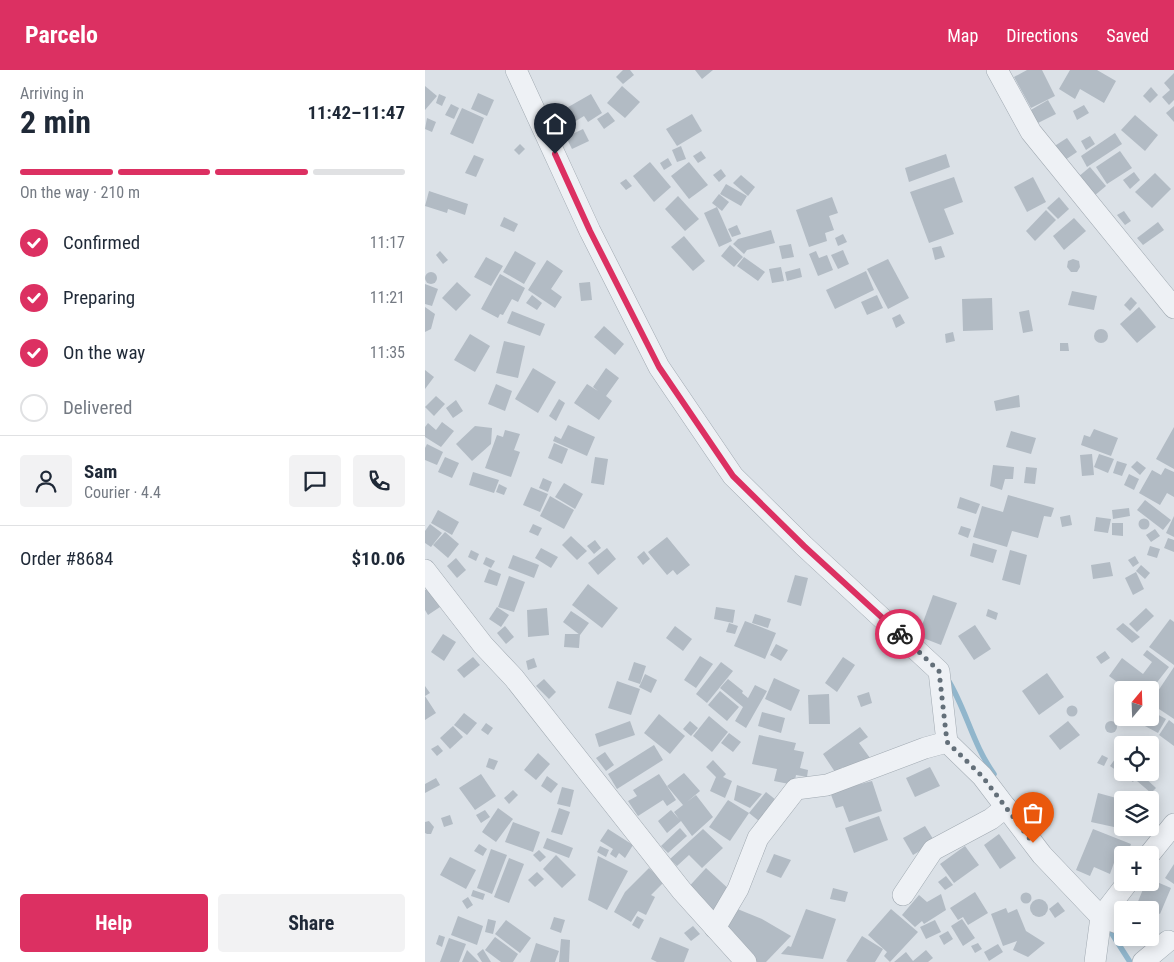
<!DOCTYPE html>
<meta charset="utf-8">
<style>
:root{--surface:#fff;--page:#f2f2f3;--text:#1f2937;--muted:#747a83;--line:#e0e1e3;--accent:#dc3062}
body{margin:0;font-family:"Roboto Condensed",sans-serif;background:var(--page);color:var(--text);height:100vh;display:flex;flex-direction:column;font-size:19px;white-space:nowrap}
*{box-sizing:border-box;margin:0}
p{font-size:16px;color:var(--muted)}
.icon{flex:none;width:28px;height:28px;fill:none;stroke:currentColor;stroke-width:2;stroke-linecap:round;stroke-linejoin:round}
.map{position:relative;flex:1;overflow:hidden}
.panel{display:flex;flex-direction:column;background:var(--surface);width:425px}
.panel>*{flex:none}
.needle{width:32px;rotate:19deg}
.fabs{position:absolute;left:689px;top:611px;display:grid;gap:10px}
.fabs a{display:grid;place-items:center;width:45px;height:45px;border-radius:5px;background:var(--surface);box-shadow:0 2px 12px #0003;font-size:25px}
.pin{position:absolute;display:grid;place-items:center;width:42px;height:42px;color:#fff;margin:-51px -21px;border-radius:50% 50% 50% 0;rotate:-45deg;box-shadow:0 0 5px #0007}
.pin .icon{rotate:45deg}
.courier{position:absolute;display:grid;place-items:center;width:50px;height:50px;margin:-25px;border:4px solid #dc3062;border-radius:50%;background:#fff;color:#222;box-shadow:0 1px 6px #0007}
.headline em{font-style:normal;font-weight:700}
.headline div{display:flex;flex-direction:column-reverse}
.headline{display:flex;align-items:center;justify-content:space-between;height:85px;padding:0 20px}
h1{font-size:32px;font-weight:700;line-height:38px}
.bar{display:grid;grid-template-columns:repeat(4,1fr);gap:8px 5px;align-content:center;height:60px;padding:0 20px}
.bar i{height:6px;border-radius:4px;background:var(--line)}
.bar .current{background:var(--accent)}
.bar p{grid-column:span 4}
.line{display:flex;align-items:center;gap:12px;padding:0 20px;border-top:1px solid var(--line)}
.line div{flex:1}
.round{display:grid;place-items:center;flex:none;width:52px;height:52px;border-radius:5px;background:var(--page)}
ol{padding:0 20px;list-style:none}
li{display:flex;align-items:center;gap:15px;height:55px}
li p{margin-inline-start:auto}
li .icon{padding:5px;border-radius:50%;background:var(--accent);color:#fff;stroke-width:4}
li:last-child{color:var(--muted)}
li i{width:28px;height:28px;border:2px solid var(--line);border-radius:50%}
.primary-button{display:flex;gap:10px;margin-top:auto;padding:10px 20px}
.primary-button a{flex:1;height:58px;border-radius:5px;background:var(--accent);color:#fff;font-size:20px;font-weight:700;line-height:58px;text-align:center}
.primary-button a+a{background:var(--page);color:var(--text)}
header{display:flex;align-items:center;gap:30px;box-sizing:border-box;height:70px;padding:0 25px;background:var(--accent);color:#fff}
header strong{font-size:24px}
nav{display:flex;gap:28px;margin-inline-start:auto;font-size:18px}
main{display:flex;flex:1;min-height:0}
.map>svg:first-child{display:block}
.lines{fill:none;stroke-linecap:round;stroke-linejoin:round}
.stream{stroke:#91b6cc;stroke-width:5.5}
.building{fill:#b2bbc4}
.minor-casing{stroke:#a0a9b1;stroke-width:22}
.minor{stroke:#eef1f5;stroke-width:21}
.done{stroke:#636f79;stroke-width:5;stroke-dasharray:0 9}
.route{stroke:#dc3062;stroke-width:6}
</style>
<header>
<strong>Parcelo</strong>
<nav><a>Map</a><a>Directions</a><a>Saved</a></nav>
</header>
<main>
<section class="panel">
<div class="headline"><div><h1>2 min</h1><p>Arriving in</p></div><em>11:42–11:47</em></div>
<div class="bar"><i class="current"></i><i class="current"></i><i class="current"></i><i></i><p>On the way · 210 m</p></div>
<ol>
<li><svg class="icon" aria-label="check" viewBox="0 0 24 24"><path d="M5 12l5 5 9-10"/></svg>Confirmed<p>11:17</p></li>
<li><svg class="icon" aria-label="check" viewBox="0 0 24 24"><path d="M5 12l5 5 9-10"/></svg>Preparing<p>11:21</p></li>
<li><svg class="icon" aria-label="check" viewBox="0 0 24 24"><path d="M5 12l5 5 9-10"/></svg>On the way<p>11:35</p></li>
<li><i></i>Delivered</li>
</ol>
<div class="line" style="height:90px"><a class="round"><svg class="icon" aria-label="person" viewBox="0 0 24 24"><circle cx="12" cy="8" r="4"/><path d="M4 21q1-7 8-7t8 7"/></svg></a><div><b>Sam</b><p>Courier · 4.4</p></div><a class="round"><svg class="icon" aria-label="chat" viewBox="0 0 24 24"><path d="M4 5h16v11H9l-5 4z"/></svg></a><a class="round"><svg class="icon" aria-label="phone" viewBox="0 0 24 24"><path d="M5 4h4l2 5-3 2q2 4 5 5l2-3 5 2v4C11 20 4 13 5 4z"/></svg></a></div>
<div class="line" style="height:65px"><div>Order #8684</div><b>$10.06</b></div>
<div class="primary-button"><a>Help</a><a>Share</a></div>
</section>
<div class="map">
<svg width="749" height="892" viewBox="0 0 749 892">
<rect width="100%" height="100%" fill="#dbe1e7"/>
<g class="lines">
<!-- stream -->
<g class="stream">
<path d="M523 610C541 639 548 675 569 704"/>
<polyline points="682,856 705,892"/>
</g>
</g>
<!-- building -->
<g class="building">
<polygon points="198,0 205,0 209,5 198,14 191,7"/>
<polygon points="270,0 288,0 277,9"/>
<polygon points="602,0 617,0 630,26 606,38 589,7"/>
<polygon points="645,0 672,0 691,11 679,33 655,19 650,29 634,19"/>
<polygon points="749,3 749,30 744,35 737,27 745,20 739,13"/>
<polygon points="0,16 12,26 0,40"/>
<polygon points="197,16 215,32 200,48 182,33"/>
<polygon points="726,17 733,25 725,33 718,26"/>
<polygon points="53,23 69,30 62,46 46,39"/>
<polygon points="14,24 21,27 17,36 11,33"/>
<polygon points="166,24 177,43 163,52 159,46 146,54 138,40"/>
<polygon points="623,30 631,44 611,54 604,41"/>
<polygon points="26,34 34,38 29,49 20,45"/>
<polygon points="659,35 664,43 652,50 648,41"/>
<polygon points="749,36 749,52 741,43"/>
<polygon points="37,38 59,48 48,74 25,64"/>
<polygon points="183,42 190,51 179,59 172,49"/>
<polygon points="267,44 277,61 252,76 241,59"/>
<polygon points="710,45 733,65 720,81 696,60"/>
<polygon points="2,48 11,52 7,62 0,59"/>
<polygon points="158,59 164,71 147,79 141,67"/>
<polygon points="690,63 697,74 662,97 656,86"/>
<polygon points="665,66 670,74 661,80 656,71"/>
<polygon points="642,68 652,82 637,92 628,77"/>
<polygon points="95,74 100,79 94,85 89,80"/>
<polygon points="256,76 261,89 252,92 247,80"/>
<polygon points="276,81 281,88 273,93 268,86"/>
<polygon points="695,81 707,98 682,114 671,97"/>
<polygon points="521,84 525,97 484,112 480,98"/>
<polygon points="49,85 59,89 51,107 40,103"/>
<polygon points="243,88 247,95 239,100 235,93"/>
<polygon points="225,92 246,117 229,132 208,106"/>
<polygon points="264,92 283,115 264,129 246,106"/>
<polygon points="665,97 681,116 669,126 653,107"/>
<polygon points="296,99 301,106 294,112 288,105"/>
<polygon points="709,102 715,110 705,119 698,110"/>
<polygon points="730,103 746,119 727,138 710,122"/>
<polygon points="316,105 330,117 323,126 308,113"/>
<polygon points="529,107 538,132 519,139 529,164 504,173 485,122"/>
<polygon points="608,107 621,132 602,142 589,117"/>
<polygon points="201,109 207,116 201,120 195,113"/>
<polygon points="301,114 322,126 316,136 295,124"/>
<polygon points="4,121 43,134 40,145 23,139 22,143 0,136"/>
<polygon points="294,124 304,132 297,141 287,133"/>
<polygon points="253,126 274,149 260,161 240,139"/>
<polygon points="407,127 413,143 404,146 409,160 400,163 402,171 384,177 371,140"/>
<polygon points="634,127 644,139 633,149 622,138"/>
<polygon points="292,137 307,171 294,177 279,143"/>
<polygon points="621,140 631,150 610,171 601,161"/>
<polygon points="699,141 706,151 700,155 692,145"/>
<polygon points="79,147 93,154 89,162 75,156"/>
<polygon points="649,148 661,161 639,180 628,166"/>
<polygon points="733,152 739,160 718,175 712,168"/>
<polygon points="312,155 316,164 307,167 303,159"/>
<polygon points="346,160 350,173 322,180 319,184 308,174 313,169"/>
<polygon points="418,164 422,172 413,176 410,168"/>
<polygon points="259,166 280,191 268,201 246,177"/>
<polygon points="366,174 369,187 357,189 354,176"/>
<polygon points="305,175 318,187 309,197 296,186"/>
<polygon points="516,176 520,187 510,190 507,178"/>
<polygon points="418,180 424,194 413,199 406,185"/>
<polygon points="15,181 23,190 18,194 11,185"/>
<polygon points="90,181 111,193 99,214 78,202"/>
<polygon points="391,181 394,188 402,185 408,200 393,206 384,184"/>
<polygon points="61,187 78,196 66,216 49,207"/>
<polygon points="319,187 340,202 333,211 312,196"/>
<polygon points="463,189 484,228 463,239 442,199"/>
<polygon points="648,189 654,191 655,197 652,202 646,202 642,197 643,191"/>
<polygon points="122,190 138,201 126,219 137,227 130,238 103,220"/>
<polygon points="356,197 359,211 347,213 344,199"/>
<polygon points="375,198 377,207 362,211 360,202"/>
<polygon points="441,201 449,220 410,239 401,220"/>
<circle cx="6" cy="208" r="6"/>
<polygon points="75,204 100,218 93,232 87,229 78,245 75,244 73,248 56,239"/>
<polygon points="32,212 46,225 31,241 17,228"/>
<polygon points="165,212 167,230 156,231 154,213"/>
<polygon points="0,214 13,219 7,236 0,234"/>
<polygon points="647,221 672,226 669,240 643,235"/>
<polygon points="107,225 117,233 112,240 101,233"/>
<polygon points="452,225 458,238 442,245 436,232"/>
<polygon points="706,227 712,233 705,241 699,235"/>
<polygon points="567,228 568,260 538,261 537,229"/>
<polygon points="0,237 10,244 6,259 0,262"/>
<polygon points="714,237 731,257 712,273 695,254"/>
<polygon points="604,240 608,261 598,263 594,242"/>
<polygon points="87,241 120,254 115,266 82,253"/>
<polygon points="475,244 480,253 471,258 467,248"/>
<polygon points="179,256 199,274 190,285 169,267"/>
<circle cx="676" cy="266" r="7"/>
<polygon points="528,262 530,271 521,273 520,264"/>
<polygon points="45,264 65,276 50,302 29,290"/>
<polygon points="79,271 100,276 93,308 71,303"/>
<polygon points="635,273 643,273 644,281 635,281"/>
<polygon points="108,298 131,312 113,343 90,329"/>
<polygon points="181,298 194,308 181,326 187,331 174,350 149,333 162,314 173,321 168,317"/>
<polygon points="0,300 9,307 0,319"/>
<polygon points="71,314 87,321 80,341 63,334"/>
<polygon points="594,325 595,337 571,341 569,331"/>
<polygon points="11,326 20,334 9,346 0,337"/>
<polygon points="134,329 140,333 131,351 124,346"/>
<polygon points="31,330 38,341 28,348 21,338"/>
<polygon points="17,352 29,361 16,377 0,367 0,357 3,353 11,360"/>
<polygon points="143,355 170,367 162,386 128,371 130,366 136,369"/>
<polygon points="50,356 67,358 66,374 47,391 31,374"/>
<polygon points="749,357 749,399 731,389"/>
<polygon points="669,359 693,368 686,386 656,375 659,365 665,367"/>
<polygon points="80,360 95,364 89,380 95,382 86,407 60,398 72,365 78,367"/>
<polygon points="586,361 611,368 606,384 581,377"/>
<polygon points="129,373 143,379 137,394 123,388"/>
<polygon points="2,374 18,382 12,395 0,390 0,378"/>
<polygon points="667,384 669,405 657,406 655,385"/>
<polygon points="674,384 689,389 683,403 669,397"/>
<polygon points="20,387 34,393 27,408 13,402"/>
<polygon points="170,387 183,389 179,415 166,413"/>
<polygon points="692,391 702,394 697,406 688,403"/>
<polygon points="712,391 721,398 715,405 706,397"/>
<polygon points="568,395 589,397 588,409 580,409 577,420 565,416"/>
<polygon points="601,397 612,398 610,414 599,413"/>
<polygon points="740,398 749,402 749,427 742,423 735,435 714,423 727,400 736,405"/>
<polygon points="48,402 74,410 69,423 44,415"/>
<polygon points="704,404 714,409 709,420 699,415"/>
<polygon points="118,408 127,412 123,422 114,418"/>
<polygon points="139,413 158,424 150,439 130,427"/>
<polygon points="74,414 82,418 79,425 71,422"/>
<polygon points="106,417 123,424 115,442 98,435"/>
<polygon points="583,425 629,438 626,447 619,446 613,468 587,461 582,477 548,467 557,436 578,442"/>
<polygon points="125,426 149,440 139,459 115,446"/>
<polygon points="535,427 555,434 551,444 532,438"/>
<polygon points="720,430 746,450 738,460 712,440"/>
<polygon points="704,438 705,446 688,449 687,440"/>
<polygon points="13,440 34,452 27,465 6,453"/>
<polygon points="645,445 647,455 637,457 635,447"/>
<polygon points="749,446 749,467 741,463"/>
<polygon points="671,447 686,449 683,463 669,461"/>
<circle cx="719" cy="454" r="5.5"/>
<polygon points="687,453 698,453 698,466 687,465"/>
<polygon points="5,454 17,463 6,477 0,473 0,461"/>
<polygon points="108,454 117,458 113,466 104,462"/>
<polygon points="536,456 546,459 543,468 533,464"/>
<polygon points="730,459 735,466 726,472 721,465"/>
<polygon points="20,462 34,474 23,488 8,475"/>
<polygon points="146,466 162,481 152,490 137,475"/>
<polygon points="242,467 265,495 252,505 248,500 242,505 223,482"/>
<polygon points="743,468 749,470 749,482 739,478"/>
<polygon points="170,470 176,478 169,484 162,476"/>
<polygon points="548,473 572,480 568,493 545,486"/>
<polygon points="725,476 735,479 732,488 722,485"/>
<polygon points="116,478 133,487 126,498 110,488"/>
<polygon points="182,478 191,489 173,505 163,493"/>
<polygon points="46,480 54,484 51,491 43,487"/>
<polygon points="585,480 602,485 595,515 577,510"/>
<polygon points="219,481 225,489 218,495 212,487"/>
<polygon points="88,485 114,495 109,508 83,498"/>
<polygon points="710,486 714,493 708,497 703,490"/>
<polygon points="61,487 70,491 66,498 58,494"/>
<polygon points="31,488 41,500 32,508 22,496"/>
<polygon points="685,492 688,506 668,509 666,495"/>
<polygon points="716,495 725,503 720,509 711,501"/>
<polygon points="64,499 76,504 72,516 59,512"/>
<polygon points="711,502 719,519 708,525 700,508"/>
<polygon points="370,505 383,508 376,536 362,532"/>
<polygon points="84,506 100,512 89,542 73,537"/>
<polygon points="163,514 193,538 177,558 147,535"/>
<polygon points="3,518 15,537 3,545 0,540 0,520"/>
<polygon points="508,525 532,533 516,575 493,566"/>
<polygon points="72,537 84,545 76,557 64,549"/>
<polygon points="291,537 310,540 308,553 289,549"/>
<polygon points="122,538 124,565 103,567 102,540"/>
<polygon points="721,538 729,546 712,562 704,554"/>
<polygon points="563,539 573,543 571,550 561,546"/>
<polygon points="146,541 164,553 155,565 138,552"/>
<polygon points="330,544 346,549 343,558 327,553"/>
<polygon points="488,547 496,550 492,559 484,556"/>
<polygon points="745,549 749,552 749,595 724,577"/>
<polygon points="320,551 351,563 340,589 309,576"/>
<polygon points="304,553 313,556 310,564 301,562"/>
<polygon points="698,553 715,567 707,573 691,559"/>
<polygon points="550,555 566,579 549,590 533,566"/>
<polygon points="80,556 89,567 81,574 72,563"/>
<polygon points="250,556 267,569 258,581 241,568"/>
<polygon points="18,564 31,572 19,591 6,582"/>
<polygon points="140,564 155,564 154,578 139,577"/>
<polygon points="351,574 363,580 356,591 345,585"/>
<polygon points="722,580 744,597 726,620 703,620 684,606 697,588 718,604 727,592 718,585"/>
<polygon points="680,581 685,588 676,594 671,587"/>
<polygon points="275,586 288,594 271,618 259,610"/>
<polygon points="48,587 55,595 39,608 32,600"/>
<polygon points="418,587 430,595 412,622 400,613"/>
<polygon points="109,588 112,597 103,600 101,591"/>
<polygon points="209,592 221,596 215,614 203,610"/>
<polygon points="296,592 308,601 282,633 271,624"/>
<polygon points="749,597 749,649 725,633"/>
<polygon points="622,603 639,627 614,645 597,621"/>
<polygon points="220,604 232,610 226,623 214,617"/>
<polygon points="349,608 375,620 366,641 340,629"/>
<polygon points="119,609 131,622 124,629 111,616"/>
<polygon points="303,609 318,621 317,623 323,628 330,615 342,621 321,658 310,651 318,637 295,618"/>
<polygon points="192,611 215,619 206,645 183,638"/>
<polygon points="0,616 5,623 0,626 11,643 0,650"/>
<polygon points="295,621 314,637 302,651 283,635"/>
<polygon points="444,622 447,633 436,637 432,626"/>
<polygon points="404,624 405,654 384,654 383,625"/>
<circle cx="647" cy="641" r="5.5"/>
<polygon points="337,642 360,648 356,663 333,656"/>
<polygon points="728,642 741,649 733,663 720,656"/>
<polygon points="39,643 52,653 42,665 29,655"/>
<polygon points="234,644 260,666 245,684 219,663"/>
<polygon points="284,646 303,662 287,682 268,666"/>
<polygon points="744,650 749,654 749,676 734,665"/>
<circle cx="686" cy="657" r="6"/>
<polygon points="205,651 210,665 174,677 170,664"/>
<polygon points="265,651 273,658 266,666 258,659"/>
<polygon points="643,651 655,665 635,680 624,666"/>
<polygon points="61,653 68,658 63,665 56,660"/>
<polygon points="28,656 38,667 25,679 15,668"/>
<polygon points="435,657 443,667 434,673 445,688 423,704 418,697 410,702 398,684"/>
<polygon points="304,663 316,672 308,682 296,673"/>
<polygon points="334,665 371,673 369,680 379,682 375,698 383,700 382,707 371,705 369,715 349,711 352,699 327,694"/>
<polygon points="13,675 18,681 12,686 6,679"/>
<polygon points="229,675 238,690 192,719 183,704"/>
<polygon points="698,678 698,702 715,702 708,712 685,696"/>
<polygon points="180,682 189,695 181,701 171,688"/>
<polygon points="113,683 125,694 111,710 99,700"/>
<polygon points="677,685 683,688 679,696 672,693"/>
<polygon points="64,688 73,691 69,700 61,697"/>
<polygon points="288,690 301,704 298,707 307,711 300,728 285,721 291,707 281,697"/>
<polygon points="505,697 515,716 490,727 481,708"/>
<polygon points="259,703 275,721 262,732 271,725 288,747 267,766 256,751 242,763 233,751 246,740 254,749 249,742 258,735 242,716"/>
<polygon points="56,704 71,726 50,740 34,718"/>
<polygon points="234,704 251,730 242,736 238,730 213,746 203,731 212,726 208,720"/>
<polygon points="717,705 731,718 726,723 712,711"/>
<polygon points="122,706 133,714 126,723 116,716"/>
<polygon points="11,708 15,715 0,723 0,714"/>
<polygon points="447,711 457,741 424,752 418,736 411,738 405,722"/>
<polygon points="312,715 337,724 325,738 309,730"/>
<polygon points="137,717 149,720 145,737 132,734"/>
<polygon points="88,720 93,725 84,734 79,728"/>
<polygon points="341,722 356,734 339,755 324,743"/>
<polygon points="673,723 695,729 689,757 666,752"/>
<polygon points="303,730 324,743 305,771 284,757"/>
<polygon points="73,738 88,749 71,772 57,762"/>
<polygon points="134,738 145,742 137,765 126,762"/>
<polygon points="60,740 65,747 56,753 51,745"/>
<polygon points="25,745 28,754 19,757 16,748"/>
<polygon points="454,746 463,770 429,783 420,758"/>
<polygon points="4,751 9,757 6,764 2,764 0,763 0,752"/>
<polygon points="88,752 115,762 108,782 80,772"/>
<polygon points="500,756 510,772 488,785 478,768"/>
<polygon points="255,758 262,766 243,783 236,776"/>
<polygon points="183,759 208,775 200,788 194,783 191,788 185,784 188,779 175,771"/>
<polygon points="278,759 298,778 277,798 264,785 252,796 245,789"/>
<polygon points="668,759 706,774 702,785 698,785 698,793 690,790 685,804 669,797 665,806 651,800"/>
<polygon points="574,764 591,788 575,799 559,775"/>
<polygon points="122,768 148,778 144,788 118,778"/>
<polygon points="54,774 62,779 58,786 49,781"/>
<polygon points="175,776 184,780 181,787 172,782"/>
<polygon points="540,776 554,795 529,813 515,794"/>
<polygon points="66,779 82,785 67,824 52,818"/>
<polygon points="114,780 121,787 115,792 108,785"/>
<polygon points="349,784 366,790 356,808 341,802"/>
<polygon points="131,785 151,805 137,818 118,799"/>
<polygon points="173,786 203,801 182,840 163,830"/>
<polygon points="25,787 51,800 41,819 15,805"/>
<polygon points="84,788 99,794 84,833 69,827"/>
<polygon points="749,794 749,814 740,808"/>
<polygon points="224,798 239,812 226,825 230,827 221,845 213,841 206,852 189,842 200,822"/>
<polygon points="281,798 307,822 284,848 259,822"/>
<polygon points="112,802 119,809 110,817 103,810"/>
<polygon points="521,806 528,815 520,820 513,812"/>
<polygon points="725,809 746,818 735,844 712,834 721,812 725,812"/>
<polygon points="408,818 423,822 420,832 405,829"/>
<polygon points="48,820 60,824 58,830 46,826"/>
<polygon points="550,822 563,843 543,855 538,847 533,850 525,838"/>
<circle cx="601" cy="828" r="5.5"/>
<polygon points="516,824 521,840 499,854 497,851 490,857 477,845 494,825 502,832"/>
<polygon points="43,827 48,835 42,839 37,831"/>
<circle cx="614" cy="838" r="9"/>
<polygon points="633,832 640,841 630,848 624,839"/>
<polygon points="310,838 337,849 366,866 341,892 324,892 296,862"/>
<polygon points="581,838 583,843 592,839 601,861 620,873 603,887 588,880 592,871 578,876 566,844"/>
<polygon points="381,839 411,849 398,889 356,884 363,876 366,877"/>
<polygon points="466,839 493,862 465,892 459,886 462,882 443,865"/>
<polygon points="33,846 58,856 52,875 26,865"/>
<polygon points="212,846 219,850 214,859 207,855"/>
<polygon points="129,847 140,850 136,863 125,859"/>
<polygon points="63,849 71,851 68,864 60,862"/>
<polygon points="537,849 550,868 538,876 526,856"/>
<polygon points="81,850 106,868 95,883 70,864"/>
<polygon points="510,850 516,862 501,869 495,857"/>
<polygon points="268,856 275,864 266,871 259,863"/>
<polygon points="523,861 528,869 519,875 514,866"/>
<polygon points="14,865 20,867 17,877 11,874"/>
<polygon points="437,866 458,879 450,892 423,892 421,891"/>
<polygon points="70,867 93,884 88,892 76,892 60,880"/>
<polygon points="235,867 264,879 259,892 232,892 226,889"/>
<polygon points="24,868 41,874 34,892 15,892"/>
<polygon points="136,869 145,870 144,892 134,892"/>
<polygon points="111,873 134,881 130,892 105,892"/>
<polygon points="553,873 557,879 550,883 546,876"/>
<polygon points="573,874 578,882 564,891 559,882"/>
<polygon points="58,879 66,892 57,892 52,884"/>
<polygon points="42,880 54,892 37,892"/>
<polygon points="501,880 508,888 503,892 469,892 481,882 488,891"/>
</g>
<g class="lines">
<!-- minor casing -->
<g class="minor-casing">
<g id="minor">
<polyline points="91,0 165,161 234,297 308,406 379,476 514,601 522,672 557,706 617,785 676,847 698,855"/>
<polyline points="572,0 606,62 749,238"/>
<polyline points="0,500 58,575 89,608 257,821 321,892"/>
<polyline points="724,785 749,754"/>
<polyline points="478,825 508,780 566,749 581,737"/>
<polyline points="290,858 313,819 333,768 371,719 402,715 500,678 522,672"/>
<polyline points="670,892 676,847 703,812"/>
<polyline points="718,892 743,871"/>
</g>
</g>
<!-- minor -->
<use href="#minor" class="minor"/>
</g>
<g class="lines">
<!-- done -->
<polyline class="done" points="475,564 514,601 522,672 557,706 608,773"/>
<!-- route -->
<polyline class="route" points="130,84 165,161 234,297 308,406 379,476 475,564"/>
</g>
</svg>
<div class="fabs">
<a><svg class="needle" viewBox="-14 -14 28 28"><path d="M0-13l5 13h-10z" fill="#e53935"/><path d="M0 13l5-13h-10z" fill="#747a83"/></svg></a>
<a><svg class="icon" aria-label="locate" viewBox="0 0 24 24"><circle cx="12" cy="12" r="6"/><path d="M12 2v4M12 18v4M2 12h4M18 12h4"/></svg></a>
<a><svg class="icon" aria-label="layers" viewBox="0 0 24 24"><path d="M12 4l9 5-9 5-9-5zM3 14l9 5 9-5"/></svg></a>
<a>+</a>
<a>−</a>
</div>
<div class="pin" style="left:608px;top:773px;background:#ea580c"><svg class="icon" aria-label="bag" viewBox="0 0 24 24"><path d="M5 8h14l-1 12H6zM9 8a3 3 0 0 1 6 0"/></svg></div>
<div class="pin" style="left:130px;top:84px;background:#1f2937"><svg class="icon" aria-label="home" viewBox="0 0 24 24"><path d="M3 11l9-7 9 7M6 9v11h12V9"/></svg></div>
<div class="courier" style="left:475px;top:564px"><svg class="icon" aria-label="bike" viewBox="0 0 24 24"><circle cx="6" cy="16" r="4"/><circle cx="18" cy="16" r="4"/><path d="M6 16l4-8h5l3 8M10 8l3 8H6M13 5h3"/></svg></div>
</div>
</main>
